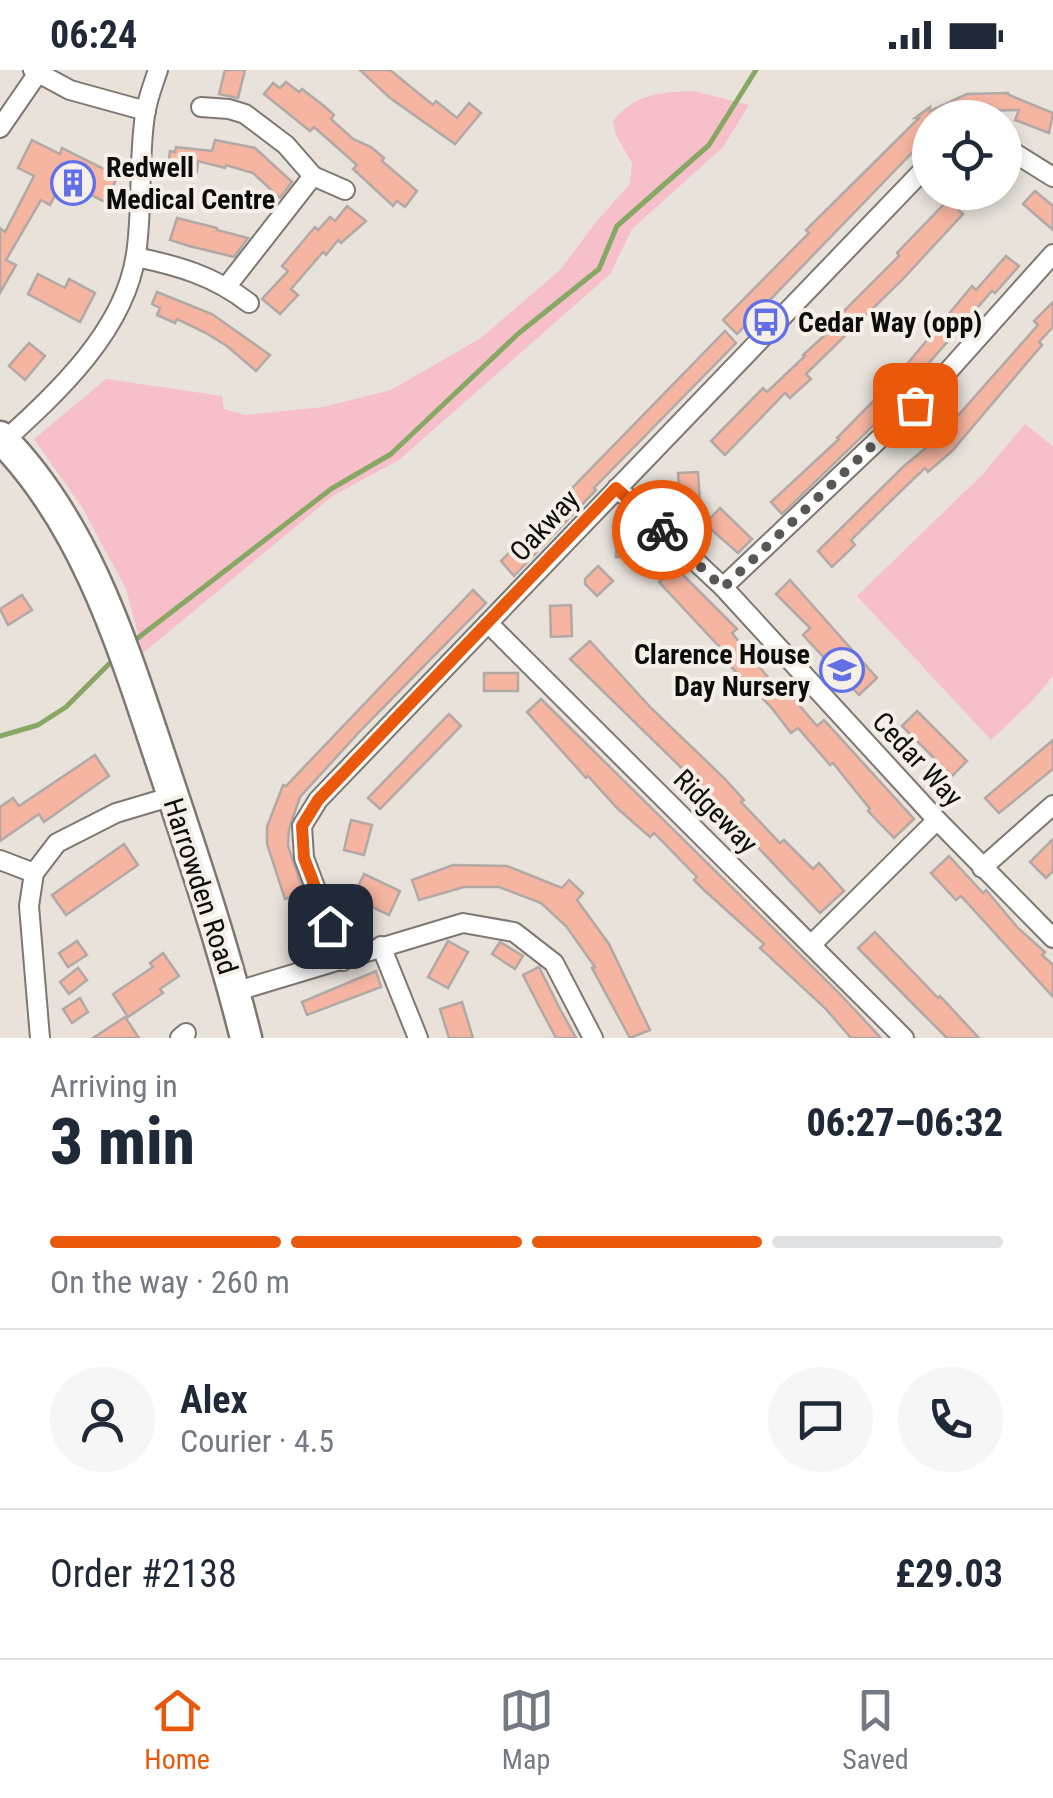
<!DOCTYPE html>
<meta charset="utf-8">
<style>
:root{--surface:#fff;--page:#f6f6f7;--text:#1f2937;--muted:#747a83;--line:#e0e1e3;--accent:#ea580c}
body{margin:0;font-family:"Roboto Condensed",sans-serif;background:var(--page);color:var(--text);height:100vh;display:flex;flex-direction:column;font-size:38px;white-space:nowrap}
*{box-sizing:border-box;margin:0}
p{font-size:32px;color:var(--muted)}
.icon{flex:none;width:55px;height:55px;fill:none;stroke:currentColor;stroke-width:2;stroke-linecap:round;stroke-linejoin:round}
.map{position:relative;height:968px;overflow:hidden}
.details{display:flex;flex-direction:column;background:var(--surface);flex:1}
.details>*{flex:none}
.buttons{position:absolute;left:912px;top:30px;display:grid;gap:20px}
.buttons a{display:grid;place-items:center;width:110px;height:110px;border-radius:50%;background:var(--surface);box-shadow:0 5px 15px #0003;font-size:50px}
.pin{position:absolute;display:grid;place-items:center;width:85px;height:85px;color:#fff;margin:-42px;border-radius:20px;box-shadow:0 5px 15px #0006}
.courier{position:absolute;display:grid;place-items:center;width:100px;height:100px;margin:-50px;border:8px solid #ea580c;border-radius:50%;background:#fff;color:#222;box-shadow:0 2px 12px #0007}
.summary em{font-style:normal;font-weight:800}
.summary div{display:flex;flex-direction:column-reverse}
.summary{display:flex;align-items:center;justify-content:space-between;height:170px;padding:0 50px}
h1{font-size:65px;font-weight:800;line-height:75px}
.bar{display:grid;grid-template-columns:repeat(4,1fr);gap:15px 10px;align-content:center;height:120px;padding:0 50px}
.bar i{height:12px;border-radius:8px;background:var(--line)}
.bar .active{background:var(--accent)}
.bar p{grid-column:span 4}
.line{display:flex;align-items:center;gap:25px;padding:0 50px;border-top:2px solid var(--line)}
.line div{flex:1}
.round{display:grid;place-items:center;flex:none;width:105px;height:105px;border-radius:52px;background:var(--page)}
.status{display:flex;justify-content:space-between;align-items:center;height:70px;padding:0 50px;background:var(--surface);direction:ltr}
.status svg{height:28px;fill:currentColor}
.menu{display:flex;justify-content:space-around;align-items:center;height:140px;border-top:2px solid var(--line);background:var(--surface);font-size:28px;color:var(--muted)}
.menu a{display:grid;justify-items:center;gap:5px}
.menu .active{color:var(--accent)}
.map>svg:first-child{display:block}
.green{fill:#f7bfc9}
.lines{fill:none;stroke-linecap:round;stroke-linejoin:round}
.stream{stroke:#87a863;stroke-width:5}
.building{fill:#f5b5a1;stroke:#b2a8a5;stroke-width:2.5}
.street-casing{stroke:#7e7871;stroke-width:22}
.primary-casing{stroke:#7e7871;stroke-width:35}
.street{stroke:#fff;stroke-width:18}
.primary{stroke:#fff;stroke-width:30}
.done{stroke:#5a5753;stroke-width:10;stroke-dasharray:0 18}
.route{stroke:#ea580c;stroke-width:12}
.labels{text-anchor:middle;stroke-width:8;stroke-linejoin:round;paint-order:stroke}
.poi-label{font-size:28px;font-weight:bold;fill:#0e0c0a;stroke:#f6efe8;text-anchor:start}
.street-label{font-size:28px;fill:#0e0c0a;stroke:#f6efe8}
</style>
<div class="status"><b>06:24</b><svg viewBox="0 0 49 12"><path d="M0 12V9h3v3zM5 12V6h3v6zM10 12V3h3v9zM15 12V0h3v12zM26 1h20v11H26zM47 4h2v5h-2z"/></svg></div>
<div class="map">
<svg width="1053" height="968" viewBox="0 0 1053 968">
<rect width="100%" height="100%" fill="#e8e2db"/>
<!-- green -->
<g class="green">
<path d="M693 21 749 35 723 77 632 159 610 204 399 390 334 425 143 583 126 519 82 437 34 369 106 309 222 326 224 339 245 345 324 337 391 320 481 268 560 200 596 152 630 114 632 93 616 65 613 51C637 23 657 23 693 21Z"/>
<polygon points="1025,354 1053,376 1053,606 1033,630 991,670 857,526 983,404"/>
</g>
<g class="lines">
<!-- stream -->
<g class="stream">
<polyline points="130,574 331,419 391,384 519,263 599,199 617,156 709,75 756,0"/>
<polyline points="0,666 38,655 66,637 115,588"/>
</g>
</g>
<!-- building -->
<g class="building">
<polygon points="225,0 245,0 238,28 219,24"/>
<polygon points="360,0 390,0 433,35 436,31 457,48 469,33 481,43 455,74 390,28"/>
<polygon points="286,12 299,22 302,19 324,36 334,45 331,49 353,69 371,77 384,88 382,91 417,121 405,137 397,131 393,136 353,99 357,95 314,57 310,61 264,24 273,13 280,18"/>
<polygon points="1008,23 1009,25 1053,43 1049,63 1015,50 1019,40 973,41 960,48 930,48 930,64 737,264 723,250 809,163 806,160 919,48 915,48 930,37 930,41 967,24"/>
<polygon points="32,70 60,84 62,78 118,106 105,132 81,120 76,129 58,120 50,135 41,130 6,190 16,195 0,223 0,158 5,162 34,106 18,98"/>
<polygon points="215,70 255,78 292,112 280,128 253,103 226,95 225,98 198,91 197,102 168,98 170,81 175,82 176,77 212,81"/>
<polygon points="1035,121 1053,136 1053,160 1023,134"/>
<polygon points="948,130 963,144 903,209 806,304 811,309 790,328 785,323 725,385 711,371 763,318 767,322 805,286 803,285 837,254 834,251 899,186 897,183"/>
<polygon points="347,136 366,151 341,173 338,170 326,185 323,182 291,219 298,225 280,244 262,229 288,201 282,196 315,157 318,160 330,147 335,151"/>
<polygon points="177,148 217,158 217,160 248,168 234,187 189,176 170,170"/>
<polygon points="1006,186 1019,196 995,223 992,221 879,350 782,444 771,432 839,369 837,368 893,311 972,216 976,220"/>
<polygon points="38,204 65,218 69,209 95,223 80,252 28,224"/>
<polygon points="157,222 212,244 270,285 256,301 227,276 206,263 177,249 175,253 157,245 160,238 152,234"/>
<polygon points="1053,232 1053,257 1039,272 1042,275 952,381 928,402 925,398 904,418 851,470 855,475 832,497 818,481 904,396 939,367 1038,255 1034,251"/>
<polygon points="725,261 736,273 594,418 596,420 514,506 501,491"/>
<polygon points="29,273 45,286 25,310 9,296"/>
<polygon points="698,402 700,433 680,434 678,403"/>
<polygon points="720,438 752,469 738,483 705,454"/>
<polygon points="647,468 648,487 616,487 616,469"/>
<polygon points="598,496 613,511 597,526 585,514 585,509"/>
<polygon points="675,497 737,559 732,563 784,627 789,623 817,656 824,650 914,749 894,768 868,741 870,739 833,693 830,695 798,658 791,663 771,637 722,588 726,584 659,512"/>
<polygon points="790,510 877,608 859,625 803,565 810,558 776,524"/>
<polygon points="473,520 486,533 362,659 300,727 289,759 288,776 304,823 285,829 267,774 267,757 283,715 286,716"/>
<polygon points="22,525 32,540 8,555 0,539"/>
<polygon points="571,535 572,566 551,567 550,536"/>
<polygon points="590,571 651,638 724,708 744,730 741,732 780,773 784,770 813,799 819,793 844,821 820,843 699,715 570,589"/>
<rect x="484" y="603" width="34" height="18"/>
<polygon points="541,629 840,924 881,968 851,968 825,938 760,878 764,874 704,820 694,810 697,807 654,763 650,767 617,738 588,706 586,708 527,642"/>
<polygon points="917,641 967,691 952,706 902,656"/>
<polygon points="449,644 461,656 380,739 368,728"/>
<polygon points="1053,670 1053,699 999,743 985,728"/>
<polygon points="95,685 109,706 44,752 39,744 0,771 0,737 13,728 19,736"/>
<polygon points="351,750 372,755 364,785 344,780"/>
<polygon points="1053,769 1053,801 1046,808 1030,792"/>
<polygon points="124,774 138,795 66,845 52,825"/>
<polygon points="949,786 983,823 986,820 1018,858 1045,882 1042,885 1053,895 1053,927 961,826 956,830 931,803"/>
<polygon points="453,795 507,796 562,818 569,810 583,823 577,830 609,874 650,960 630,968 592,898 595,897 566,856 541,833 499,817 464,817 419,830 412,810"/>
<polygon points="364,804 400,821 389,845 353,828"/>
<polygon points="875,862 938,928 940,926 979,968 947,968 914,935 858,878"/>
<polygon points="77,871 87,885 68,897 59,883"/>
<polygon points="448,871 468,882 448,918 428,907"/>
<polygon points="500,872 523,886 515,899 492,884"/>
<polygon points="163,883 179,906 160,919 163,923 128,947 113,924 153,897 150,893"/>
<polygon points="539,897 560,939 576,968 556,968 539,936 523,905"/>
<polygon points="78,898 87,910 69,924 60,912"/>
<polygon points="376,901 381,917 307,945 302,932"/>
<polygon points="80,928 88,942 72,953 63,939"/>
<polygon points="462,932 473,968 449,968 440,939"/>
<polygon points="125,947 139,968 93,968"/>
</g>
<g class="lines">
<!-- street casing -->
<g class="street-casing">
<g id="street">
<polyline points="33,0 70,20 146,41"/>
<polyline points="201,37 229,39 245,44 286,75 313,106 345,120"/>
<polyline points="0,58 38,3"/>
<polyline points="1005,77 1053,107"/>
<path d="M136 187C179 196 214 206 249 233"/>
<polyline points="227,216 313,106"/>
<path d="M4 371C58 322 125 260 136 184 143 138 138 91 145 45 147 30 153 15 158 0"/>
<polyline points="617,418 723,517 937,750 1053,868"/>
<polyline points="723,517 934,317 1053,184"/>
<polyline points="488,553 904,968"/>
<polyline points="0,790 34,803"/>
<polyline points="982,798 1053,735"/>
<polyline points="811,875 937,750"/>
<polyline points="381,876 418,968"/>
<polyline points="343,891 304,788 302,756 318,730 930,93"/>
<polyline points="234,922 463,853 514,862 554,893 593,968"/>
<polyline points="40,968 29,836 34,803 57,773 116,743 173,726"/>
<polyline points="180,968 186,963"/>
</g>
</g>
<!-- primary casing -->
<g class="primary-casing">
<path id="primary" d="M0 367C90 458 126 587 166 705 195 792 224 879 246 968"/>
</g>
<!-- street -->
<use href="#street" class="street"/>
<!-- primary -->
<use href="#primary" class="primary"/>
</g>
<g class="lines">
<!-- done -->
<polyline class="done" points="662,460 723,518 915,335"/>
<!-- route -->
<polyline class="route" points="330,856 304,788 302,756 318,730 616,418 662,460"/>
</g>
<!-- icons -->
<defs>
<g id="building-ring" transform="scale(2.25)"><circle r="9.5" fill="#f6efe8" stroke="#6270e8" stroke-width="1.5"/><path d="M-4-6H4V6H1V3H-1V6H-4ZM-2.5-4.3h1.7v1.8h-1.7ZM.8-4.3h1.7v1.8H.8ZM-2.5-1h1.7V.8h-1.7ZM.8-1h1.7V.8H.8Z" fill="#6270e8"/></g>
<g id="bus-ring" transform="scale(2.25)"><circle r="9.5" fill="#f6efe8" stroke="#6270e8" stroke-width="1.5"/><path d="M-5-6H5V4H4V6H2V4H-2V6H-4V4H-5ZM-3.5-4V0h7V-4ZM-3.5 1.2v1.5H-2V1.2ZM2 1.2v1.5H3.5V1.2Z" fill="#6270e8"/></g>
<g id="school-ring" transform="scale(2.25)"><circle r="9.5" fill="#f6efe8" stroke="#6270e8" stroke-width="1.5"/><path d="M0-5L7-2L0 1L-7-2ZM-4 1L0 2.5L4 1V4Q0 6-4 4Z" fill="#6270e8"/></g>
</defs>
<g fill-rule="evenodd">
<use href="#building-ring" x="73" y="113"/>
<use href="#bus-ring" x="766" y="252"/>
<use href="#school-ring" x="842" y="600"/>
</g>
<g class="labels">
<!-- poi labels -->
<g class="poi-label">
<text x="106" y="107">Redwell<tspan x="106" dy="32">Medical Centre</tspan></text>
<text x="798" y="262">Cedar Way (opp)</text>
<text x="810" y="594" text-anchor="end">Clarence House<tspan x="810" dy="32">Day Nursery</tspan></text>
</g>
<!-- street labels -->
<g class="street-label">
<text transform="translate(544 455) rotate(-47)" y="10">Oakway</text>
<text transform="translate(918 689) rotate(47)" y="10">Cedar Way</text>
<text transform="translate(716 741) rotate(45)" y="10">Ridgeway</text>
<text transform="translate(201 816) rotate(72)" y="10">Harrowden Road</text>
</g>
</g>
</svg>
<div class="buttons">
<a><svg class="icon" aria-label="locate" viewBox="0 0 24 24"><circle cx="12" cy="12" r="6"/><path d="M12 2v4M12 18v4M2 12h4M18 12h4"/></svg></a>
</div>
<div class="pin" style="left:915px;top:335px;background:#ea580c"><svg class="icon" aria-label="bag" viewBox="0 0 24 24"><path d="M5 8h14l-1 12H6zM9 8a3 3 0 0 1 6 0"/></svg></div>
<div class="pin" style="left:330px;top:856px;background:#1f2937"><svg class="icon" aria-label="home" viewBox="0 0 24 24"><path d="M3 11l9-7 9 7M6 9v11h12V9"/></svg></div>
<div class="courier" style="left:662px;top:460px"><svg class="icon" aria-label="bike" viewBox="0 0 24 24"><circle cx="6" cy="16" r="4"/><circle cx="18" cy="16" r="4"/><path d="M6 16l4-8h5l3 8M10 8l3 8H6M13 5h3"/></svg></div>
</div>
<section class="details">
<div class="summary"><div><h1>3 min</h1><p>Arriving in</p></div><em>06:27–06:32</em></div>
<div class="bar"><i class="active"></i><i class="active"></i><i class="active"></i><i></i><p>On the way · 260 m</p></div>
<div class="line" style="height:180px"><a class="round"><svg class="icon" aria-label="person" viewBox="0 0 24 24"><circle cx="12" cy="8" r="4"/><path d="M4 21q1-7 8-7t8 7"/></svg></a><div><b>Alex</b><p>Courier · 4.5</p></div><a class="round"><svg class="icon" aria-label="chat" viewBox="0 0 24 24"><path d="M4 5h16v11H9l-5 4z"/></svg></a><a class="round"><svg class="icon" aria-label="phone" viewBox="0 0 24 24"><path d="M5 4h4l2 5-3 2q2 4 5 5l2-3 5 2v4C11 20 4 13 5 4z"/></svg></a></div>
<div class="line" style="height:130px"><div>Order #2138</div><b>£29.03</b></div>
</section>
<nav class="menu">
<a class="active"><svg class="icon" aria-label="home" viewBox="0 0 24 24"><path d="M3 11l9-7 9 7M6 9v11h12V9"/></svg>Home</a>
<a><svg class="icon" aria-label="map" viewBox="0 0 24 24"><path d="M3 6l6-2 6 2 6-2v14l-6 2-6-2-6 2zM9 4v14M15 6v14"/></svg>Map</a>
<a><svg class="icon" aria-label="saved" viewBox="0 0 24 24"><path d="M7 4h10v16l-5-4-5 4z"/></svg>Saved</a>
</nav>
